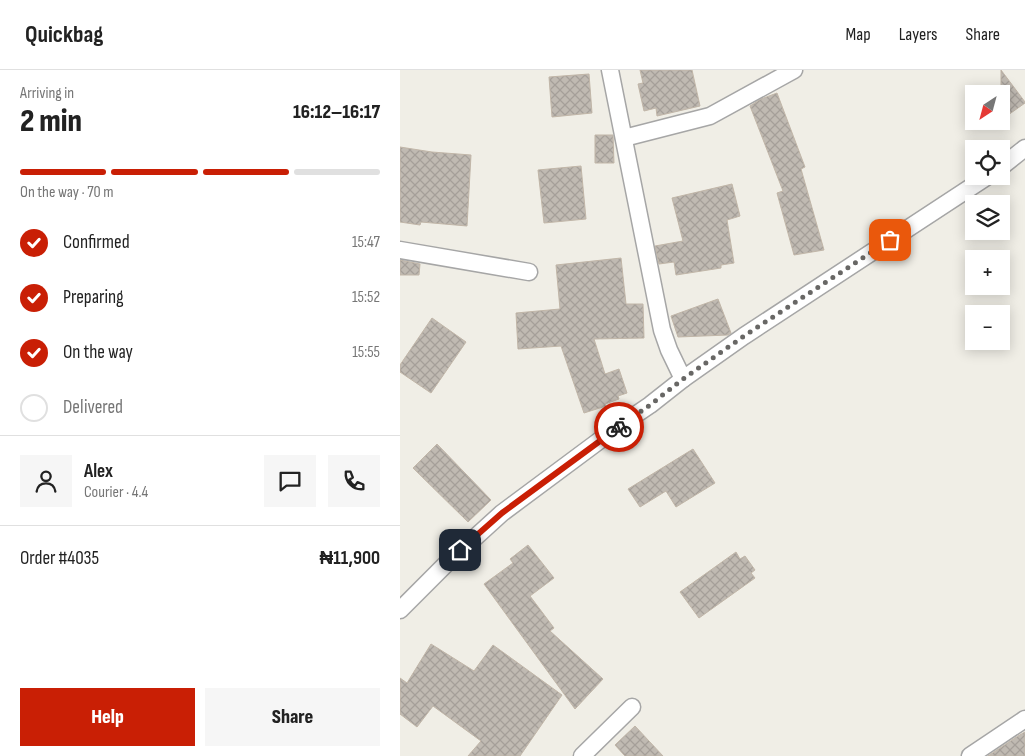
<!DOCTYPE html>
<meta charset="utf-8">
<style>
:root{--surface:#fff;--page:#f6f6f6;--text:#222;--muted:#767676;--line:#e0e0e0;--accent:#c91f05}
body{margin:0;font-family:"Sofia Sans Condensed",sans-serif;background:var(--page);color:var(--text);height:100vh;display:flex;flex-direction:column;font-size:19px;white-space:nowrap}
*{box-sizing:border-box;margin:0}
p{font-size:16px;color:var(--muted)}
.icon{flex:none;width:28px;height:28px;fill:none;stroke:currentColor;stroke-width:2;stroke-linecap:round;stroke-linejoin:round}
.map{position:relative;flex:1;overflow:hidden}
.drawer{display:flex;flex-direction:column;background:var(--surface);width:400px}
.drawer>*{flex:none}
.needle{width:32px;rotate:216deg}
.controls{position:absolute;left:565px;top:15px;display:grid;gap:10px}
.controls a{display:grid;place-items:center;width:45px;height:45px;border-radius:0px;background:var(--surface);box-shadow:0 2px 12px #0003;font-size:25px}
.pin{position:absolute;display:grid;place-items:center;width:42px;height:42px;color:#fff;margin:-21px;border-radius:10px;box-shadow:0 2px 8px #0006}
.courier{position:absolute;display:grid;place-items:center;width:50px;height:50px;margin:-25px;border:4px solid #c91f05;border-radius:50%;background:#fff;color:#222;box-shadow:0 1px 6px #0007}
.overview em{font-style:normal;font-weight:800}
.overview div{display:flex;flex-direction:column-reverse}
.overview{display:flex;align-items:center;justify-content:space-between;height:85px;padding:0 20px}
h1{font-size:32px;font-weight:800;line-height:38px}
.bar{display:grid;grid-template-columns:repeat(4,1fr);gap:8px 5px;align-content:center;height:60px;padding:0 20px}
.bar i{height:6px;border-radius:4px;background:var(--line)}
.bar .current{background:var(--accent)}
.bar p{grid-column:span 4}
.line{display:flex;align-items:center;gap:12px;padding:0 20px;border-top:1px solid var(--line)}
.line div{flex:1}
.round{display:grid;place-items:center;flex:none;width:52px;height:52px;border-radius:0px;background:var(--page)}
ol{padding:0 20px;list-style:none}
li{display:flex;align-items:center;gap:15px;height:55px}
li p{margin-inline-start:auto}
li .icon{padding:5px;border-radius:50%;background:var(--accent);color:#fff;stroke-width:4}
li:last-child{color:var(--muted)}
li i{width:28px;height:28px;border:2px solid var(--line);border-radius:50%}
.action{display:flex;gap:10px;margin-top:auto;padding:10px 20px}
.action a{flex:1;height:58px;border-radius:0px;background:var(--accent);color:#fff;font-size:20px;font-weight:800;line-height:58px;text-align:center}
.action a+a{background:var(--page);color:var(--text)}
header{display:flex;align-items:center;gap:30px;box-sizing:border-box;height:70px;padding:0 25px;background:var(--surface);border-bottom:1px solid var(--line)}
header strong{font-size:24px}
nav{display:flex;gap:28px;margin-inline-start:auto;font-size:18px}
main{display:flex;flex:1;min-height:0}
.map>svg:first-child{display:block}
.building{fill:url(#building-cross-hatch);stroke:#c1b6a8}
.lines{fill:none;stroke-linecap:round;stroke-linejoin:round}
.minor-casing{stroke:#a6a6a6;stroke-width:19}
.minor{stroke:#fff;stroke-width:16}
.done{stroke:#686765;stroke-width:5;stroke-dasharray:0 9}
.route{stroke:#c91f05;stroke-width:6}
</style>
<header>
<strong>Quickbag</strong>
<nav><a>Map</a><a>Layers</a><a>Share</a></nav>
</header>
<main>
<section class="drawer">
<div class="overview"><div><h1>2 min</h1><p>Arriving in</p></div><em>16:12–16:17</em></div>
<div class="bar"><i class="current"></i><i class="current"></i><i class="current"></i><i></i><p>On the way · 70 m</p></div>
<ol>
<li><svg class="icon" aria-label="check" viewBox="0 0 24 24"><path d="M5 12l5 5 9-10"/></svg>Confirmed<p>15:47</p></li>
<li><svg class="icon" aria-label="check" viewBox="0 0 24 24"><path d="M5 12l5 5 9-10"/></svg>Preparing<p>15:52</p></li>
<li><svg class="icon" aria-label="check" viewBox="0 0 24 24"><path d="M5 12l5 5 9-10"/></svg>On the way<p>15:55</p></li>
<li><i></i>Delivered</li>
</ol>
<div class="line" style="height:90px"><a class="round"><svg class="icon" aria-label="person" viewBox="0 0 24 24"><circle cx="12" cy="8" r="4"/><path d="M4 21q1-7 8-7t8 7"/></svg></a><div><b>Alex</b><p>Courier · 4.4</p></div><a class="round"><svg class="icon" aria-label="chat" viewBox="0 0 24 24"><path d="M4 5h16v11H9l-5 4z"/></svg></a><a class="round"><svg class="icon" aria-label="phone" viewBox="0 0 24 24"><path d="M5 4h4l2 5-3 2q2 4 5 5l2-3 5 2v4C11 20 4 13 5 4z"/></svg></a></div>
<div class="line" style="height:65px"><div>Order #4035</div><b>₦11,900</b></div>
<div class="action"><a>Help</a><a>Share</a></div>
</section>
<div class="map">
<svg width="625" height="686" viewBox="0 0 625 686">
<defs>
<pattern id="building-cross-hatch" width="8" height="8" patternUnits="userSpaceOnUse" patternTransform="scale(1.25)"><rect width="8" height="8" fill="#c0bab2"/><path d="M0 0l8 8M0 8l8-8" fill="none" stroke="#a59f99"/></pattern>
</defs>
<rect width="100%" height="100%" fill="#f0eee6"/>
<!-- building -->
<g class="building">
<polygon points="240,0 292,0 300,36 257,46 256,38 244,41 238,14 243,13"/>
<polygon points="601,0 625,32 625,33 601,50"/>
<polygon points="189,4 192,43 152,47 149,7"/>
<polygon points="377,23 405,97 401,99 424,180 394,185 377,123 383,121 350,36 361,29"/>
<polygon points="195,65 213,65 214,93 195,93"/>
<polygon points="0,77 32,82 71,85 67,156 21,152 20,155 0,152"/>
<polygon points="181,96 186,149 144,153 138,100"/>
<polygon points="332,114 340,146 327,150 334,193 321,195 321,198 276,205 274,192 259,194 255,176 283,171 272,128"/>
<polygon points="221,188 226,234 243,234 244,268 194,269 205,304 219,299 227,323 218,326 219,329 205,334 206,336 184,343 161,276 118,279 116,243 160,239 156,195"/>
<polygon points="0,190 20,194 19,205 0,205"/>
<polygon points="318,229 331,263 328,265 278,267 271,246"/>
<polygon points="32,248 66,272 31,323 0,302 0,295"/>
<polygon points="37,374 91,430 68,452 13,398"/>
<polygon points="293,379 315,413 276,437 266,421 240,437 228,419"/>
<polygon points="128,475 154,508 130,526 154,558 150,561 203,609 175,639 84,514 113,493 110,489"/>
<polygon points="336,482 340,489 345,486 355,500 351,503 355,508 299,548 280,522"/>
<polygon points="31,574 74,601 93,575 162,625 120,686 68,686 81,671 33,636 17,657 0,644 0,608 7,613"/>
<polygon points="235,656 263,686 225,686 215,675"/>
<polygon points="625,662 625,686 588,686 618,666"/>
</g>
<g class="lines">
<!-- minor casing -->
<g class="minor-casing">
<g id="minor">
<polyline points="224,68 310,46 394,0"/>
<polyline points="601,97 625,78"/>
<polyline points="0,180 129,202"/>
<polyline points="283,309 344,266 588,106"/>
<polyline points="0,540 47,493 102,443 219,356 250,335 283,309 269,280 262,260 210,0"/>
<polyline points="182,686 232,637"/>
<polyline points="570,686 625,649"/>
</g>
</g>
<!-- minor -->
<use href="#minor" class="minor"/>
</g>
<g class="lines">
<!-- done -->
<polyline class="done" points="219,357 250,335 283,309 344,266 490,170"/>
<!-- route -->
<polyline class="route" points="60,480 102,443 219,357"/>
</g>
</svg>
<div class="controls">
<a><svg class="needle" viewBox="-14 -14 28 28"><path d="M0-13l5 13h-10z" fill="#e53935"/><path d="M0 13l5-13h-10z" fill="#767676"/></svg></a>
<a><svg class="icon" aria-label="locate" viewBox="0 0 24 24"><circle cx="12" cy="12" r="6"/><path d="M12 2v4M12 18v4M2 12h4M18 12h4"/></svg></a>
<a><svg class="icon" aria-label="layers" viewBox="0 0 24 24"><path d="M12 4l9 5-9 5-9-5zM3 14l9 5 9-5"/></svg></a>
<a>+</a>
<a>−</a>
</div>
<div class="pin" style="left:490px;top:170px;background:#ea580c"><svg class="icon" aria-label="bag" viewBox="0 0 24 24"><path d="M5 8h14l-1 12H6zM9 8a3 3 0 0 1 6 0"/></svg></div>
<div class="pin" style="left:60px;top:480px;background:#1f2937"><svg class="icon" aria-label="home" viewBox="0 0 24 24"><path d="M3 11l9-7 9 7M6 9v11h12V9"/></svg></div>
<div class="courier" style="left:219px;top:357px"><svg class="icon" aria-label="bike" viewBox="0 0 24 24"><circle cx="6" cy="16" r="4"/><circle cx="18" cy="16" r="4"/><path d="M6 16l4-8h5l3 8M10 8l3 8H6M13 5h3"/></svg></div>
</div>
</main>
